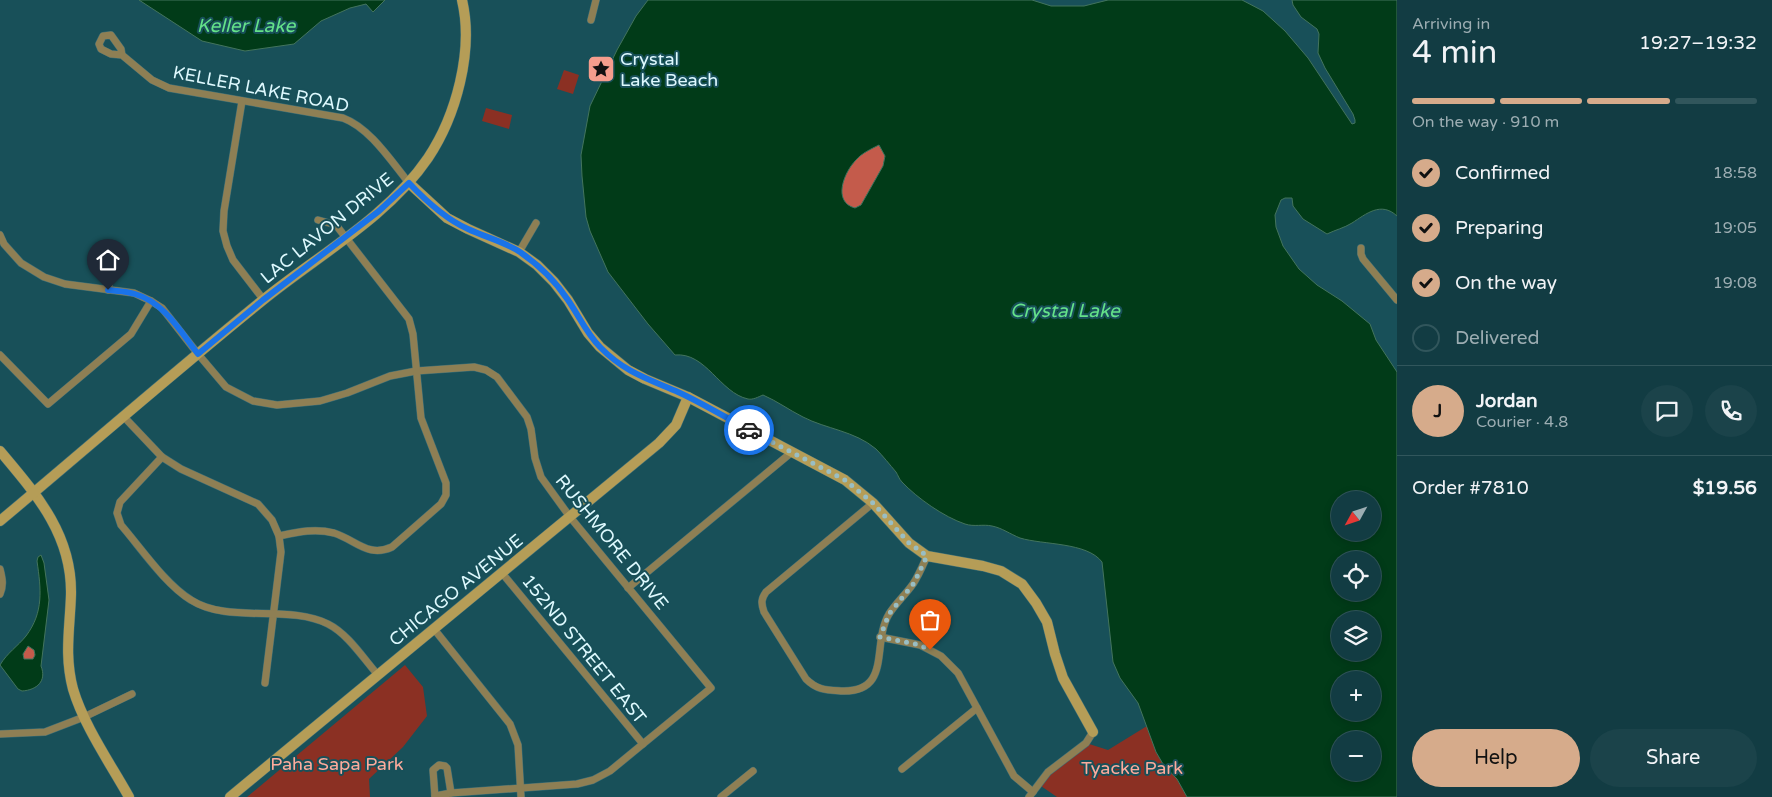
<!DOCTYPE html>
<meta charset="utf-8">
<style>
:root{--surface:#123c43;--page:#1b434a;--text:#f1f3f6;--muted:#9cadb2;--line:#31565c;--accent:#d6ab8b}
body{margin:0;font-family:"Varela Round",sans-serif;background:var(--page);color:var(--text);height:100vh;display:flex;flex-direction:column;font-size:19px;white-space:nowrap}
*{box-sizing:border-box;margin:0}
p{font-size:16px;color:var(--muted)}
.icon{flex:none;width:28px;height:28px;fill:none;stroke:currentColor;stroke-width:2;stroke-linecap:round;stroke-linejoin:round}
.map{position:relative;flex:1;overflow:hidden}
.sheet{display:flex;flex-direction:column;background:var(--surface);width:375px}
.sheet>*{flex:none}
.needle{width:32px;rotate:230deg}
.tools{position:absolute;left:1331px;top:491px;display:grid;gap:10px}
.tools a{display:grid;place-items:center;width:50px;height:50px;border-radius:50%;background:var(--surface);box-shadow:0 2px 8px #0003,0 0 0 1px var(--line);font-size:25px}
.pin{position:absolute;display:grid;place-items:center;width:42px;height:42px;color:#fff;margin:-51px -21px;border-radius:50% 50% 50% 0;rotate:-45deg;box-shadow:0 0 5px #0007}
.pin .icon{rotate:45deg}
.courier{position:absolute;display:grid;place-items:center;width:50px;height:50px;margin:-25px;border:4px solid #1a73e8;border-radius:50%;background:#fff;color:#222;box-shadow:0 1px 6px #0007}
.head em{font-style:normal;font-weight:600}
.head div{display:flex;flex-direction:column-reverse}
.head{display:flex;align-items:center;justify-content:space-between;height:85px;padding:0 15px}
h1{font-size:32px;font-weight:600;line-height:38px}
.bar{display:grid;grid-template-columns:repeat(4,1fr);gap:8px 5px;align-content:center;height:60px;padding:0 15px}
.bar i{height:6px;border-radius:4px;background:var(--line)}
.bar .active{background:var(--accent)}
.bar p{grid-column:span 4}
.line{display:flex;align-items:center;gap:12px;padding:0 15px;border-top:1px solid var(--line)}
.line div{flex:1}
.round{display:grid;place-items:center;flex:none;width:52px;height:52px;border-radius:26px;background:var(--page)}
ol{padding:0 15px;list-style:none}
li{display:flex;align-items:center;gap:15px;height:55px}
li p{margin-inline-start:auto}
li .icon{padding:5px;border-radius:50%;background:var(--accent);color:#111;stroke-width:4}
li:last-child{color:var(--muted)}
li i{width:28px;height:28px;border:2px solid var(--line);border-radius:50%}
.primary-button{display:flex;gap:10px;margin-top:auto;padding:10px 15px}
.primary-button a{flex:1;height:58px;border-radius:30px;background:var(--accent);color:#111;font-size:20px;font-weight:600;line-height:58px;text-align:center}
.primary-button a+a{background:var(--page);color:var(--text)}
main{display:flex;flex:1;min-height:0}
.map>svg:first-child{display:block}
.green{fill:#8b3023}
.forest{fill:#c45b4b}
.water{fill:#013b18;stroke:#43745d;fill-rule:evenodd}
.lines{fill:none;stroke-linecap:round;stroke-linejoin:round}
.street-casing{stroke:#3c6e77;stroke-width:8}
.secondary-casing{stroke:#3c6e77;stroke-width:11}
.street{stroke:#8e7f54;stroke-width:7}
.secondary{stroke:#b59d57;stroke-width:10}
.done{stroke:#99bec4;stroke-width:5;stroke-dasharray:0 9}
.route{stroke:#1a73e8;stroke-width:6}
.labels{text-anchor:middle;stroke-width:4;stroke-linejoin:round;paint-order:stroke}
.poi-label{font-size:18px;fill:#def9fe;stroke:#185059;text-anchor:start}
.street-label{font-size:18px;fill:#def9fe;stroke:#185059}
.park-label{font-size:18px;fill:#fdab9c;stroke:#185059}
.water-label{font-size:19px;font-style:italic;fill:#64e289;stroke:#185059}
</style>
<main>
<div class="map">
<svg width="1397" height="797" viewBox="0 0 1397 797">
<rect width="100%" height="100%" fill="#185059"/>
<!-- green -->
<g class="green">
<polygon points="564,70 579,75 573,94 557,89"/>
<polygon points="486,108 512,115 509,129 482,121"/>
<polygon points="405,665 423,687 427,716 403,747 369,779 370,797 247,797"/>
<polygon points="1147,726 1156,752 1163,764 1177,779 1187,797 1057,797 1038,784 1086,743 1108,750"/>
</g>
<!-- forest -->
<g class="forest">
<path d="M879 145 885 156 883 166 861 205 855 208C832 202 844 172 856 160 862 153 871 149 879 145Z"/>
<polygon points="28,646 34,650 35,655 33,659 24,659 23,654"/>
</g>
<!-- water -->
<g class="water">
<polygon points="139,0 385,0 373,12 366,4 350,8 321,21 294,44 245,51 202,41"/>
<path d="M648 0H1032L1051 6H1084L1108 0H1242L1263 11 1285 31 1308 58 1352 124 1355 123V120L1353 114 1325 68 1318 53 1319 34 1317 29 1301 17 1293 5 1292 0H1397V216C1381 201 1366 214 1352 223 1344 228 1335 230 1327 234L1303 219 1293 206 1292 198H1285L1281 200 1275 215 1276 227 1283 246 1299 269 1317 285 1342 301 1370 324 1376 340 1397 372V797H1187L1177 779 1163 764 1156 752 1138 703 1120 678 1113 662 1102 562C1087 542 1043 545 1020 538 1010 534 1002 528 992 526 983 524 974 527 965 524 944 517 917 498 902 482 899 479 898 475 896 472 890 465 883 456 876 449 855 431 826 429 803 417 789 410 777 401 763 395 758 397 753 400 748 399 720 393 706 352 675 355L648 324 608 272 590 231 586 217 582 176 581 155 590 106 617 50 636 16ZM879 145 885 156 883 166 861 205 855 208C832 202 844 172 856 160 862 153 871 149 879 145ZM1340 500H1372V532H1340ZM1340 560H1372V592H1340ZM1340 620H1372V652H1340ZM1340 680H1372V712H1340ZM1340 740H1372V772H1340Z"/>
<path d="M41 555 44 563 49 600 41 666C47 681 37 690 22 691L18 689 0 665C7 653 18 646 26 636 44 612 41 589 37 561L38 557ZM28 646 34 650 35 655 33 659H24L23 654Z"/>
</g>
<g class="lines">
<!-- street casing -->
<g class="street-casing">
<g id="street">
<polyline points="591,20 596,0"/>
<path d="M122 55 121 49 111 35 103 36 99 44 101 49 111 54 122 55 152 80 169 88 343 118C370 128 391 161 409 183"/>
<polyline points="242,101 224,211 223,231 227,246 233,260 263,299"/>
<polyline points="0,235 4,244 21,263 44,277 65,284 134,293 151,301 162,308 198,354 226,387 253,401 277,405 320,401 347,393 390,376 416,371 474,367 486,370 497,377 527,417 531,429 535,458 541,477 570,517 711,688 610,771 593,780 577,784 451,793 435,796"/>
<polyline points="1361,248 1361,254 1363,259 1397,300"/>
<polyline points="519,252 536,223"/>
<polyline points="108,290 114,257"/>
<polyline points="0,355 48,404 131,334 151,301"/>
<polyline points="122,418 125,418 162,457 181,469 258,504 272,520 279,536 281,552 265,683"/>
<path d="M162 457 120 502 117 513 121 525C141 548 165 584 191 600 228 624 289 604 328 624 348 634 363 658 378 675"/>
<path d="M873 503 766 592C761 599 761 603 764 612L806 679C817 690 826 690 841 691 893 693 871 644 889 614 896 603 906 594 913 584 919 575 923 565 927 556"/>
<path d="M279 536C298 532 315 528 334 533 356 540 368 558 392 547L441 504 446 495V483L421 418 413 334 409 319 336 225 318 220"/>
<path d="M0 569C2 577 4 585 0 594"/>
<polyline points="502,573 643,744"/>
<polyline points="628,588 792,452"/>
<polyline points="434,629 510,724 518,745 521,797"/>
<polyline points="880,637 920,645 941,656 958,673 1014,776 1033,792"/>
<polyline points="0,734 45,732 84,717 132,694"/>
<polyline points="902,769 977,708"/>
<polyline points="435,797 433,770 439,765 445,766 447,768 451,793"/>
<polyline points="721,797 753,771"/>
<polyline points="1029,797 1048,772 1086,743 1093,732"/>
</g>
</g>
<!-- secondary casing -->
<g class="secondary-casing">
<g id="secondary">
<polyline points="409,183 447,218 468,229 519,252 537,265 554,282 568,300 588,333 600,347 628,370 645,379 688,397 845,480 873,503 909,543 927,556 983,566 1001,571 1022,584 1036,603 1047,622 1055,654 1063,678 1093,732"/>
<path d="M0 451C36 494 72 534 71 594 70 628 64 655 73 689 84 726 110 763 129 797"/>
<path d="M0 521C87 448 174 372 263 300 317 256 388 217 428 158 456 116 474 51 462 0"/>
<polyline points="230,797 659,443 676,425 688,397"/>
</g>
</g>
<!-- street -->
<use href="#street" class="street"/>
<!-- secondary -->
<use href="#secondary" class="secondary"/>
</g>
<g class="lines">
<!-- done -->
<polyline class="done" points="749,430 845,480 873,503 909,543 927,556 914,583 889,614 880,637 920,645 930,650"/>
<!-- route -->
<path class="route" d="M108 290C116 291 126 291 135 294 165 303 180 331 198 354L263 300 379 211 409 183C426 201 445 219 468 229 485 237 505 242 520 252 539 265 556 282 568 300 579 316 587 334 600 347 624 372 648 379 678 392 702 403 725 417 749 430"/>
</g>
<!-- icons -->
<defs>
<g id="sight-square" transform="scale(1.4375)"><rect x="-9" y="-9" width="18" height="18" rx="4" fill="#f59d8d" stroke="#185059"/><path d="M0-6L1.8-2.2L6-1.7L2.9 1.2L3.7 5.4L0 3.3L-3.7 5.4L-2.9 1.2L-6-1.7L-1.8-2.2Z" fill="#111"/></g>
</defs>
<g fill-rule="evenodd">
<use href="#sight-square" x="601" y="69"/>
</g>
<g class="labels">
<!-- poi labels -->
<g class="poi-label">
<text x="620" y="65">Crystal<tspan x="620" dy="21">Lake Beach</tspan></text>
</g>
<!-- street labels -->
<g class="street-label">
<text transform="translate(261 89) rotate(11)" y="6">KELLER LAKE ROAD</text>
<text transform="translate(327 228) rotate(-39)" y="6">LAC LAVON DRIVE</text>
<text transform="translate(612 542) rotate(51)" y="6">RUSHMORE DRIVE</text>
<text transform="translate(456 590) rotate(-39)" y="6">CHICAGO AVENUE</text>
<text transform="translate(584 649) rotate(51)" y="6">152ND STREET EAST</text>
</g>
<!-- park labels -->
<g class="park-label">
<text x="337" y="770">Paha Sapa Park</text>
<text x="1132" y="774">Tyacke Park</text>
</g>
<!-- water labels -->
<g class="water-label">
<text x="246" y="32">Keller Lake</text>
<text x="1065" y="317">Crystal Lake</text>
</g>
</g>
</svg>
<div class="tools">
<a><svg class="needle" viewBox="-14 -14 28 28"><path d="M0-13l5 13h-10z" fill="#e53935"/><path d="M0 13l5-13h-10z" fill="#9cadb2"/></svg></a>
<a><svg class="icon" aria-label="locate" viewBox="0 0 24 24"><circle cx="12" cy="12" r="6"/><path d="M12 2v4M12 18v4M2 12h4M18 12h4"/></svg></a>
<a><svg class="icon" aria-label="layers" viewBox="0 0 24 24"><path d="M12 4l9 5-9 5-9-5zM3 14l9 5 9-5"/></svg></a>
<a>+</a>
<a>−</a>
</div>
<div class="pin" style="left:930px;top:650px;background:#ea580c"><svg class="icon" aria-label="bag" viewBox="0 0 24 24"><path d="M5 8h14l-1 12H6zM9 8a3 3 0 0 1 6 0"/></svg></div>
<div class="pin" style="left:108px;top:290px;background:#1f2937"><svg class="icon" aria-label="home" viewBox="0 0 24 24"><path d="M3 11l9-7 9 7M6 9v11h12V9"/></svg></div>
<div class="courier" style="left:749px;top:430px"><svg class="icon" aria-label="car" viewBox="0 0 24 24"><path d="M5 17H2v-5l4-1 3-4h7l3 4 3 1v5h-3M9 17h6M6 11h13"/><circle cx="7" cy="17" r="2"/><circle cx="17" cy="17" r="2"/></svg></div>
</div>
<section class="sheet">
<div class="head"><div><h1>4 min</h1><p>Arriving in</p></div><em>19:27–19:32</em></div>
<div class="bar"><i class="active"></i><i class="active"></i><i class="active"></i><i></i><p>On the way · 910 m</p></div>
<ol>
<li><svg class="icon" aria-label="check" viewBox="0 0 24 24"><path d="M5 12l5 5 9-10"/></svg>Confirmed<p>18:58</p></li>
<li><svg class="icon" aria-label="check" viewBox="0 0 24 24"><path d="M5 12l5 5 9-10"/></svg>Preparing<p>19:05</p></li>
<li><svg class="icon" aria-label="check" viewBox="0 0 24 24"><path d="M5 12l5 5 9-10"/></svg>On the way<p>19:08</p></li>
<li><i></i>Delivered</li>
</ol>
<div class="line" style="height:90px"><b class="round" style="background:var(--accent);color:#111">J</b><div><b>Jordan</b><p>Courier · 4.8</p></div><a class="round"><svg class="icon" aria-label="chat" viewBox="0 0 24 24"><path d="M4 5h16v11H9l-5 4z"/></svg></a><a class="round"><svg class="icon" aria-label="phone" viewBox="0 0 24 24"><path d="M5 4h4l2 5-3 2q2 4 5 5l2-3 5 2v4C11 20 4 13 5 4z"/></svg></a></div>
<div class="line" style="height:65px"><div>Order #7810</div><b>$19.56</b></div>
<div class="primary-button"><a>Help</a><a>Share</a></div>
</section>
</main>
